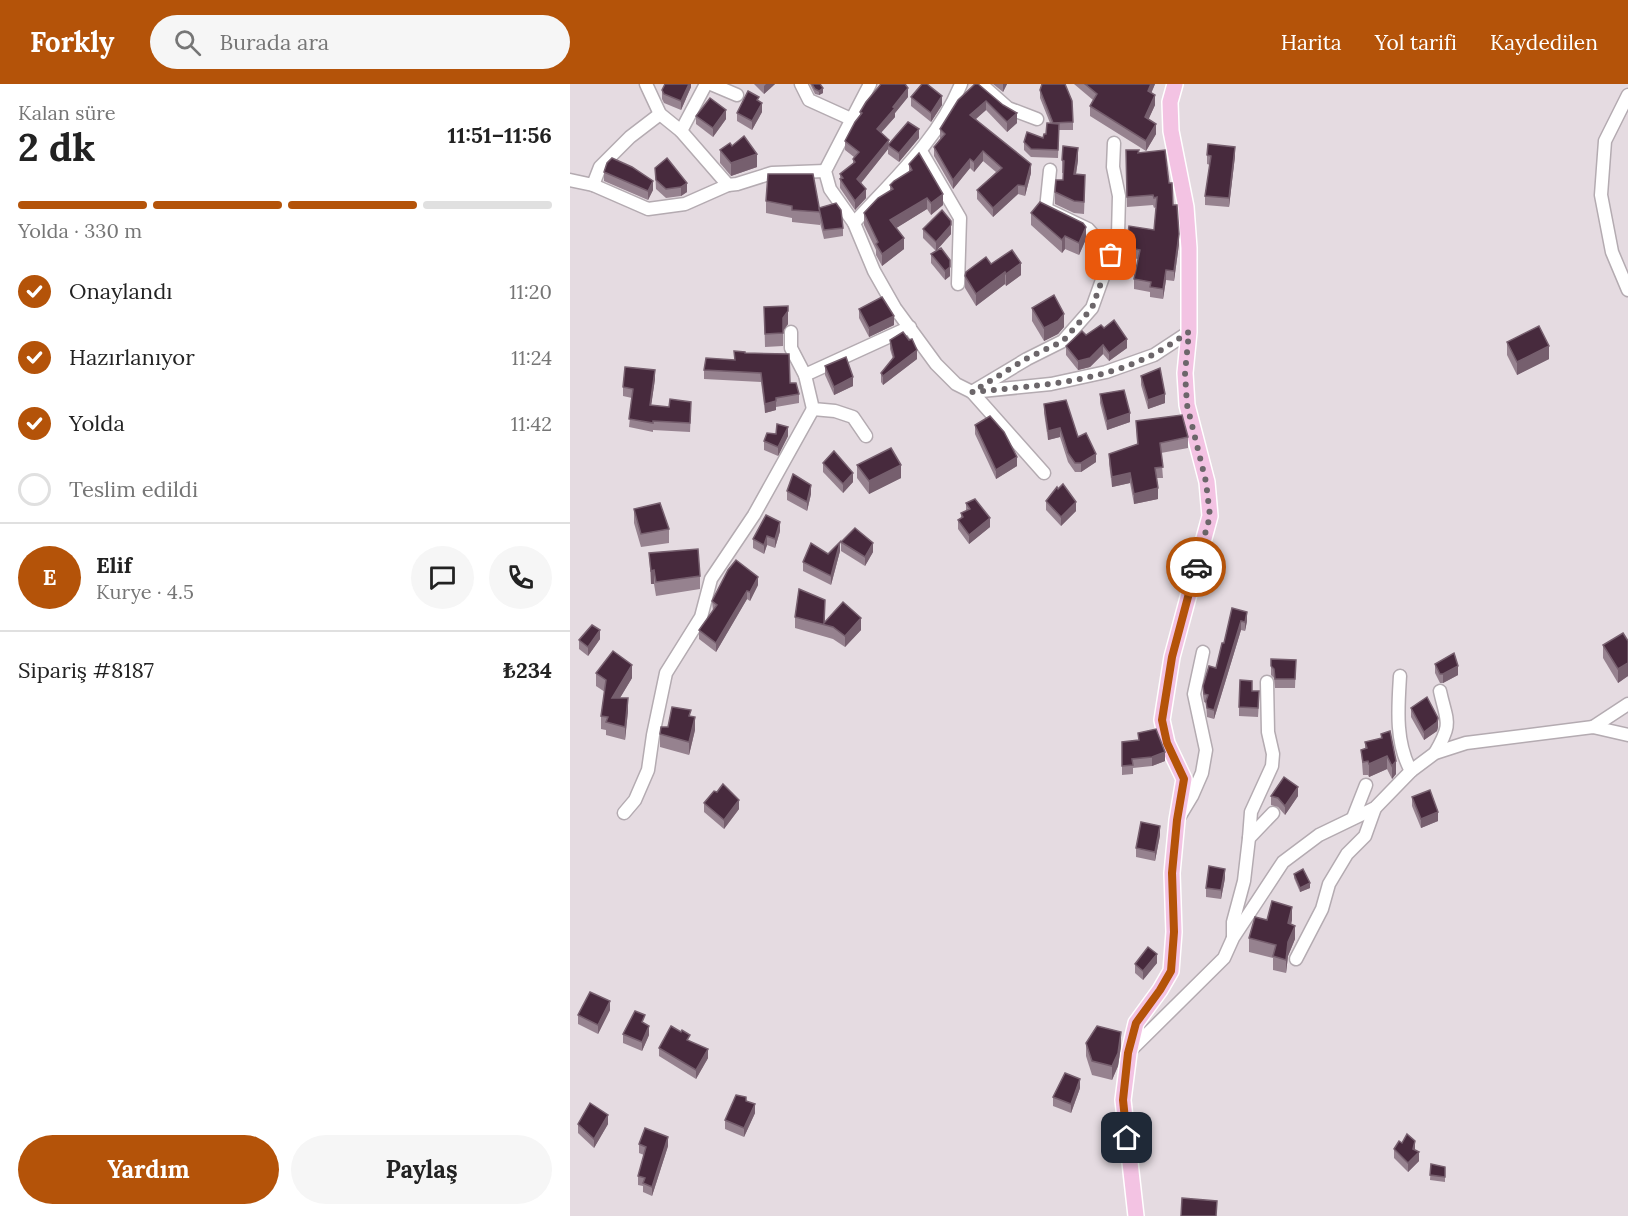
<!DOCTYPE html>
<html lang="tr">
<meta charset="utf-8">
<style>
:root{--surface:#fff;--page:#f6f6f6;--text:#222;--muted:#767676;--line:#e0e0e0;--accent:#b45309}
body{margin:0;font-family:Lora,serif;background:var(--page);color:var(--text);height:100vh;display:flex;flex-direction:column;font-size:22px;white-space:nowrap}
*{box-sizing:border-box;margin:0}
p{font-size:20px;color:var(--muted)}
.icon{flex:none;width:33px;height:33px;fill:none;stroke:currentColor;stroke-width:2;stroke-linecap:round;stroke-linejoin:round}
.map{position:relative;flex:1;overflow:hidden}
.side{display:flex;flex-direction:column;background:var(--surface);width:570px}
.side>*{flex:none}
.pin{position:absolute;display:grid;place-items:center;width:51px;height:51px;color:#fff;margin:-26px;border-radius:12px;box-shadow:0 3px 9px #0006}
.courier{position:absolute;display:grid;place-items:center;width:60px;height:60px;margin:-30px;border:4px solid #b45309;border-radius:50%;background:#fff;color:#222;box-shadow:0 2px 8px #0007}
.head em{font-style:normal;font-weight:800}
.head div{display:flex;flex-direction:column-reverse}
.head{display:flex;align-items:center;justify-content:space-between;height:102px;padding:0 18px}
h1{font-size:39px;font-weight:800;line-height:45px}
.bar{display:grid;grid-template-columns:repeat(4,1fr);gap:9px 6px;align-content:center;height:72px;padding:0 18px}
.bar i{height:8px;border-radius:4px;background:var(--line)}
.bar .active{background:var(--accent)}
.bar p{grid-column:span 4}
.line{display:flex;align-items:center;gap:15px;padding:0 18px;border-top:2px solid var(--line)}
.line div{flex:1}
.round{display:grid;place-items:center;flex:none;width:63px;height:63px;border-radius:32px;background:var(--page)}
ol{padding:0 18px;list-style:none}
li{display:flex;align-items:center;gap:18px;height:66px}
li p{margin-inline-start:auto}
li .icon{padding:6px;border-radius:50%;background:var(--accent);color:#fff;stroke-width:4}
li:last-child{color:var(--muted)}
li i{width:33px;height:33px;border:3px solid var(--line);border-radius:50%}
.button{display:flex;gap:12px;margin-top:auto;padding:12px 18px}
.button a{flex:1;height:69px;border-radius:36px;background:var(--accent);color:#fff;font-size:24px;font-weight:800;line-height:69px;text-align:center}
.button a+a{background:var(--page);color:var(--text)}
header{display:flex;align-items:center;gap:36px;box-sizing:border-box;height:84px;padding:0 30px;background:var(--accent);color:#fff}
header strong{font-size:28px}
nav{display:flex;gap:33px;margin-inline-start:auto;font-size:21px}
.search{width:420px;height:54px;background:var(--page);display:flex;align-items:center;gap:15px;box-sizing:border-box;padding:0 21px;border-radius:33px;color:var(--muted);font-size:22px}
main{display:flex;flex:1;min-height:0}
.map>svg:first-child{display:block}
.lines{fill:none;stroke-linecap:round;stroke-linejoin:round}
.minor-casing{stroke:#b4abb1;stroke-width:15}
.major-casing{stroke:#fff;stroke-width:18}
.minor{stroke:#fff;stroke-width:12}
.major{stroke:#f3c3e3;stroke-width:15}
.wall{fill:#96828f}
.shaded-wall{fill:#765f6e}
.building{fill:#472a3d;stroke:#765f6e;stroke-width:1.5}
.done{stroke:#6c666a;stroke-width:6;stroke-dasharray:0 10.8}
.route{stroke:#b45309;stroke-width:8}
</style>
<header>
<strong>Forkly</strong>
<div class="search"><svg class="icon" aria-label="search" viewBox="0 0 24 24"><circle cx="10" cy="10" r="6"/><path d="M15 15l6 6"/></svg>Burada ara</div>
<nav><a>Harita</a><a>Yol tarifi</a><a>Kaydedilen</a></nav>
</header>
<main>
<section class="side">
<div class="head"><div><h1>2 dk</h1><p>Kalan süre</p></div><em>11:51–11:56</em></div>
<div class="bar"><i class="active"></i><i class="active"></i><i class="active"></i><i></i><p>Yolda · 330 m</p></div>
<ol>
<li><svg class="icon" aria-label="check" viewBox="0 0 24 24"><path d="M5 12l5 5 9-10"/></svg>Onaylandı<p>11:20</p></li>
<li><svg class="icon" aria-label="check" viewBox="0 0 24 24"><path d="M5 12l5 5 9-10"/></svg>Hazırlanıyor<p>11:24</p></li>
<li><svg class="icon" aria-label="check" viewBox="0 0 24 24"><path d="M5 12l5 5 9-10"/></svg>Yolda<p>11:42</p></li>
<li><i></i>Teslim edildi</li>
</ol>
<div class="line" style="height:108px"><b class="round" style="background:var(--accent);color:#fff">E</b><div><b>Elif</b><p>Kurye · 4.5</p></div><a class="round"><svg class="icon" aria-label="chat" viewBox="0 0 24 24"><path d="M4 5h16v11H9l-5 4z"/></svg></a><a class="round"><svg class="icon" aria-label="phone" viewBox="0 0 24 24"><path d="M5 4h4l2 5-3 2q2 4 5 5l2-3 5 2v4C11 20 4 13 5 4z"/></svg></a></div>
<div class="line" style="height:78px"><div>Sipariş #8187</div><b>₺234</b></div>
<div class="button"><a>Yardım</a><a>Paylaş</a></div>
</section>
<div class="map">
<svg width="1058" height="1132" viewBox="0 0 1058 1132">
<rect width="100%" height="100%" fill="#e5dbe1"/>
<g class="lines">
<!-- minor casing -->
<g class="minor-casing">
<g id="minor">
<polyline points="76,0 90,30 111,47 158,101"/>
<polyline points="141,0 167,11"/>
<polyline points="231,0 239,16 281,35"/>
<polyline points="300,0 255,87 260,105 284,139 304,187 325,224 366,280 386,300 402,308 481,300 536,288 584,271 619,248"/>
<polyline points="411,0 438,24 467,35"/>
<polyline points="1058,11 1035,57 1031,111 1042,168 1058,206"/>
<polyline points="111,47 136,0"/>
<polyline points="351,67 390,134 388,200"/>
<polyline points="480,86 476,125 518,145 541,171"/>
<polyline points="0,96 23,101 78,125 115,120 158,101 167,100 202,89 255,87"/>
<polyline points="23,101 30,83 60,53 90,30"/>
<path d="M284 139C323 96 369 55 391 0"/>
<polyline points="221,248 221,264 235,291 243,325 265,327 283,333 296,352"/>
<polyline points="235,291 340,243"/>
<polyline points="474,389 402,308 457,275 493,257 522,224 548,151 549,112 543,83 544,59"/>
<path d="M830 592C828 624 825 658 841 687"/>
<polyline points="1023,643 1058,620"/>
<path d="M865 669C883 638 877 639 870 607"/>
<polyline points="54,729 65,716 78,686 83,651 96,589 131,533 141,495 184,431 243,325"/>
<polyline points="610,732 622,712 632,689 636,666 624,610 633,568"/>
<polyline points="783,734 796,701"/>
<polyline points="679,754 681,728 702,682 703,670 698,648 697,598"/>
<polyline points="663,853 663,838 674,797 679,754 703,729"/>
<polyline points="726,875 752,825 759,800 777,770 795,752 805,724"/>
<polyline points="559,968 654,874 663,854 713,778 749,751 805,724 841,687 865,669 896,659 1023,643 1058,651"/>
</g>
</g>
<!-- major casing -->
<g class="major-casing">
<polyline id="major" points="566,1132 553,1016 559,969 566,939 590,906 601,887 604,848 602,789 607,736 614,695 597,659 592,636 602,573 640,432 637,398 617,321 615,289 619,248 619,164 616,123 601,47 600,18 605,0"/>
</g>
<!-- minor -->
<use href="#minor" class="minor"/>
<!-- major -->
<use href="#major" class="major"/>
</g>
<!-- wall -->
<g class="wall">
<polygon points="121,0 121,3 111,26 94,19 92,15 92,6"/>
<polygon points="184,0 205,0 194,10"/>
<polygon points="240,0 250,0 253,9 249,11 245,10"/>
<polygon points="405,0 447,39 437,48 416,26 406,35 461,89 455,112 448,110 423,133 407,115 407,106 426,88 413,77 404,88 400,84 383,105 364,72 364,63 370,55 370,45"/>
<polygon points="423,0 437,0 433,8"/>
<polygon points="504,0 585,0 581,9 585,21 578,36 586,50 576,67 520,32 520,22 523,16"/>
<polygon points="470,6 503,38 503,46 489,46 488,74 461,73 454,66 454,58 473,54 476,50 480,39 470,14"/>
<polygon points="338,13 325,29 325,33 311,49 319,60 349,54 329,78 318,70 318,65 291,99 296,114 285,126 270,104 270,90 283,80 283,75 284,73 275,66 275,57 290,31 290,28"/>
<polygon points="341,13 372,21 361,38 341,22"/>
<polygon points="189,17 192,28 182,46 167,37 167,29"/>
<polygon points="126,32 156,35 143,53 126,40"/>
<polygon points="162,62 187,83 161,92 150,79 150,66"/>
<polygon points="556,66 569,69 599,99 609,160 604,197 596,196 593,215 580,213 580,208 564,205 564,195 568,175 556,173 556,163 584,146 586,123 584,124 583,121 557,123"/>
<polygon points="637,71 665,72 659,123 635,121 635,112 640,81 637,80"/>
<polygon points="97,74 117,108 111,112 96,114 86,105 85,84"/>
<polygon points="492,76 508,76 506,90 515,103 514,130 504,129 485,120 485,108 493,96 494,89 492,89"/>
<polygon points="339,80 373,121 361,131 357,125 326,144 334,165 312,182 306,171 306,166 294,141 294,129 320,107 320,101 339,88"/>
<polygon points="34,88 83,106 78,116 34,97"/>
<polygon points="196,117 249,124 273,144 273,152 254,155 250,139 250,141 222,138 222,134 196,129"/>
<polygon points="461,129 516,155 509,171 495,165 492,169 461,141"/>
<polygon points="381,137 381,150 366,167 353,154 353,145"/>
<polygon points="361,170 380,176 380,192 375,196 361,179"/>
<polygon points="421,180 451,191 436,202 435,200 406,222 395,204 395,192"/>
<polygon points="194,223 218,240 213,247 213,262 195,263"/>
<polygon points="462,224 494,243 488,250 474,257 462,237"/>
<polygon points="289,225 324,241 299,253 289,234"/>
<polygon points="516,251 557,264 539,277 533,270 520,283 508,286 496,271 496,262"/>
<polygon points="320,256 347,275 313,301 311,298 311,289 323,275 320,265"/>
<polygon points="937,258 979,275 947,291 937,271"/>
<polygon points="164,267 175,269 220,299 229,310 229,319 206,323 206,326 195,329 191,298 134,295 134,286 164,276"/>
<polygon points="255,282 283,302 264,311 255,291"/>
<polygon points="571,292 595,319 578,325 571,301"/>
<polygon points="85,295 81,321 121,327 120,348 83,346 83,348 59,343 62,314 53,312 53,303"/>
<polygon points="530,310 560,338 537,346 530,319"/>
<polygon points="474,320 508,353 526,378 511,388 505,388 498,378 490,353 478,356 474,329"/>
<polygon points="566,337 618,353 618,364 591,369 593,394 587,394 588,415 564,420 560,399 542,403 539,380 539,370 567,360"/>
<polygon points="405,341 447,382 426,395 405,350"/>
<polygon points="206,350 218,352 208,372 194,366 194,357"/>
<polygon points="253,379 283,398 273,409 253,388"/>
<polygon points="287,381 331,394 299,410 287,394"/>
<polygon points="217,407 241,410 237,427 217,416"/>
<polygon points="476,417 506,427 491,442 476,426"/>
<polygon points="396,419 420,443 399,460 388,445 388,436 391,434 391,429 396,427"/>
<polygon points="64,425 99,445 99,459 71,463 64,439"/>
<polygon points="210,447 205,464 197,461 194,470 183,464 183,455"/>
<polygon points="271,458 303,468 295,482 271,467"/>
<polygon points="270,467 261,501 233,487 233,478 258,470"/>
<polygon points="79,469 130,492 130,505 86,512 84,500 81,500"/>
<polygon points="188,501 180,517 177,515 146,568 129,555 129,546 143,527 142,517"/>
<polygon points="662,524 677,537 675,547 671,546 644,635 637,633 636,619 634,618 633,611 633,602 646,584 654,559"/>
<polygon points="255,528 255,538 291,546 275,563 263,555 225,544 225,533"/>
<polygon points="30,555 18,572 9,565 9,556"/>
<polygon points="1058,557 1058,592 1048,599 1033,574 1033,561"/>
<polygon points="701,575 726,576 725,604 705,604 704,594 701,591"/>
<polygon points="865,580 888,591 873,599 870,599 865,589"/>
<polygon points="26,589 62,594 50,614 58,627 55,656 36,651 36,646 31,645 31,632 35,608 26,602"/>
<polygon points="682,607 689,616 688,633 669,632 669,623"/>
<polygon points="841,624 868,643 867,647 854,656 841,633"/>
<polygon points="121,632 125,646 119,671 90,663 90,650 98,643"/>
<polygon points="568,649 595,677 582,682 563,684 563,690 552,691 552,658 568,656"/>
<polygon points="811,650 826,690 822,695 817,685 799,693 798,691 793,691 791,666 795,665 795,658 811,654"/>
<polygon points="147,708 169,725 154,745 134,728 134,719"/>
<polygon points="701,712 728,712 715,731 708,723 701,721"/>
<polygon points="842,713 868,737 851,744 842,722"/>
<polygon points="590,751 585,777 566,773 566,764"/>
<polygon points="724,790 740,804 730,808 724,794"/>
<polygon points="655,794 651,815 636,813 636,804"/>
<polygon points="697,836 722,836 721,840 725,855 718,872 716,889 703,886 703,874 679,868 679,854"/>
<polygon points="587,879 573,896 565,889 565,880"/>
<polygon points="40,926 28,950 8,940 8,931"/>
<polygon points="53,950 79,951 72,967 53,959"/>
<polygon points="120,957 138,974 126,995 89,972 89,964"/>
<polygon points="516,959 551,962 548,982 542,996 522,991 516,972"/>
<polygon points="510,1004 501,1029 483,1022 483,1013"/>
<polygon points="176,1017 185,1029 174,1053 155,1045 155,1036"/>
<polygon points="8,1040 38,1040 24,1064 8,1049"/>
<polygon points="69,1060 98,1062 82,1112 73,1108 73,1102 68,1101 68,1092 74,1071 69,1069"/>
<polygon points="824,1065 845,1066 849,1077 838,1088 824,1074"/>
<polygon points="861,1080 875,1083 875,1098 860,1096"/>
</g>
<!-- shaded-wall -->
<g class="shaded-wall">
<polygon points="119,0 121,0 121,3 111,26 111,17"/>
<polygon points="196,0 205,0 194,10 194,2"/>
<polygon points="433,0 437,0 433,8"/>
<polygon points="581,0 585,0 578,17 578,7"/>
<polygon points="253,4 253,9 249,11 249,7"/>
<polygon points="338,4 338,13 325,29 325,33 307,53 307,45"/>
<polygon points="585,11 585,21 575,43 575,33"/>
<polygon points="372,12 372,21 361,38 361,29"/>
<polygon points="416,17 416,26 400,40 400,31"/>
<polygon points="192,19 192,28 182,46 182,37"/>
<polygon points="156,26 156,35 143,53 143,44"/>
<polygon points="447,29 447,39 437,48 437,38"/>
<polygon points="586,40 586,50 576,67 576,57"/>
<polygon points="349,45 349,54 329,78 329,69"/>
<polygon points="319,56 318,65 287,104 287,95"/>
<polygon points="665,63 665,72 659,123 659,114"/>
<polygon points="508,64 508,76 504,103 504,90"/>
<polygon points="413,67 413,77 404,88 404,78"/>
<polygon points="187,70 187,83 161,92 161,79"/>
<polygon points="400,75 400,84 383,105 383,96"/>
<polygon points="461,80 461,89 455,112 455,102"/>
<polygon points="83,97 83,106 78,116 78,107"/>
<polygon points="117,99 117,108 111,112 111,103"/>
<polygon points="448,101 448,110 423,133 423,124"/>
<polygon points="296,105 296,114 285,126 285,117"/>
<polygon points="373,110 373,121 361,131 361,119"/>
<polygon points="357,114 357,125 320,148 320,136"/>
<polygon points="381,141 381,150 366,167 366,158"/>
<polygon points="516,143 516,155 509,171 509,159"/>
<polygon points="609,150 609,160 604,197 604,187"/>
<polygon points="495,152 495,165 492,169 492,156"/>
<polygon points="334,154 334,165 312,182 312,170"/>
<polygon points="451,179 451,191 436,202 436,190"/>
<polygon points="380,183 380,192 375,196 375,187"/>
<polygon points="596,186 596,196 593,215 593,205"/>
<polygon points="435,188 435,200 406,222 406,210"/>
<polygon points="218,227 218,240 213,247 213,234"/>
<polygon points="494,230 494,243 488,250 474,257 474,244"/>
<polygon points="324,232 324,241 299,253 299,244"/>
<polygon points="557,255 557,264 539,277 539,269"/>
<polygon points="533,261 533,270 520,283 508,286 508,277"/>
<polygon points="979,262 979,275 947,291 947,278"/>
<polygon points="347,266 347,275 313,301 313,292"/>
<polygon points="85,286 85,295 80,330 80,321"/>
<polygon points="283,293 283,302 264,311 264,303"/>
<polygon points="595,310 595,319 578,325 578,316"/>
<polygon points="206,317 206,326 195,329 195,320"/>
<polygon points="560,329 560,338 537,346 537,337"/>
<polygon points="218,343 218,352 208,372 208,363"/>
<polygon points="490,344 490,353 478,356 478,347"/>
<polygon points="526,370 526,378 511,388 511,379"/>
<polygon points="447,373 447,382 426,395 426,386"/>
<polygon points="331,381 331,394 299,410 299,397"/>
<polygon points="283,389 283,398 273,409 273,400"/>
<polygon points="560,389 560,399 542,403 542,393"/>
<polygon points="241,401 241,410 237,427 237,418"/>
<polygon points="588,404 588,415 564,420 564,410"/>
<polygon points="506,418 506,427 491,442 491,433"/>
<polygon points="420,434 420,443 399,460 399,451"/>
<polygon points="210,438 210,447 205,464 205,455"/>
<polygon points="197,452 197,461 194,470 194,461"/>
<polygon points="270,458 270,467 261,501 261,492"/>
<polygon points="303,459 303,468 295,482 295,473"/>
<polygon points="84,486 84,500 81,500 81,487"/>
<polygon points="188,493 188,501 180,517 180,508"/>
<polygon points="177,507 177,515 146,568 146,559"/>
<polygon points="677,528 677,537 675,547 675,538"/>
<polygon points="291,534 291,546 275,563 275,552"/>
<polygon points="671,537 671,546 644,635 644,626"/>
<polygon points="30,546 30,555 18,572 18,563"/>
<polygon points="1058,579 1058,592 1048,599 1048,585"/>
<polygon points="62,581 62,594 42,627 42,614"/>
<polygon points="888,582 888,591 873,599 873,590"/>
<polygon points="58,614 58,627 55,656 55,643"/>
<polygon points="125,633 125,646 119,671 119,658"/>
<polygon points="868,634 868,643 867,647 854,656 854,648"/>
<polygon points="595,668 595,677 582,682 582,673"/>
<polygon points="817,672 817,685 799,693 799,680"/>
<polygon points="826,677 826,690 822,695 822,682"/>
<polygon points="728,703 728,712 715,731 715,722"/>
<polygon points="169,716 169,725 154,745 154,736"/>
<polygon points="868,728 868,737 851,744 851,735"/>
<polygon points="590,742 590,751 585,777 585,768"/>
<polygon points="655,785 655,794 651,815 651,806"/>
<polygon points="740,799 740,804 730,808 730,804"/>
<polygon points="722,823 722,836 718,853 718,839"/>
<polygon points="725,842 725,855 718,872 716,889 716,876 718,858"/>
<polygon points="587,870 587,879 573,896 573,887"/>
<polygon points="40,917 40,926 28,950 28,941"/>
<polygon points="79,942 79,951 72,967 72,958"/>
<polygon points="551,948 551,962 548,982 542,996 542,982"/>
<polygon points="138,965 138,974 126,995 126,986"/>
<polygon points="510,995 510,1004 501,1029 501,1020"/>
<polygon points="185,1020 185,1029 174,1053 174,1044"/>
<polygon points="38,1031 38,1040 24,1064 24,1055"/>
<polygon points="98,1053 98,1062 82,1112 82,1103"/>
<polygon points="845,1057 845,1066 849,1068 849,1077 838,1088 838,1079 843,1065"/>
</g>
<!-- building -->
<g class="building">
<polygon points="95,0 119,0 111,17 94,10 92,6"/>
<polygon points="242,0 250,0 253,4 249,7 245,5"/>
<polygon points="311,0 335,0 338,4 323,23 325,24 307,45 319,56 287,95 296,105 285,117 270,95 273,94 270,90 285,78 283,75 289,68 275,57 285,38 292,29 290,28 296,18"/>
<polygon points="352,0 357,0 372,12 361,29 341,13"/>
<polygon points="405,0 408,0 433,21 447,29 437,38 416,17 400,31 461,80 455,102 448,101 423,124 407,106 432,84 413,67 404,78 400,75 383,96 364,63 375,50 370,45 388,16"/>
<polygon points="472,0 495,0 502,17 503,38 483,39 470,6"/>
<polygon points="515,0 581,0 578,7 585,11 575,33 586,40 576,57 520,22 527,10"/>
<polygon points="178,7 189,13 187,16 192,19 182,37 167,29"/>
<polygon points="140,14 156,26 143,44 126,32"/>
<polygon points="338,38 349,45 329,69 318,61"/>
<polygon points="477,39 489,40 488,66 461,65 454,58 457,48 473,54 474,50 476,50"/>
<polygon points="174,52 187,70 161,79 150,66 160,59 162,62"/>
<polygon points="638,60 665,63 659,114 635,112 641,72 637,71"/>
<polygon points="493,62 508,64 504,90 515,91 514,118 504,117 485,108 486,96 493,96 494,77 492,76"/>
<polygon points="556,66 569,66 568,69 595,66 599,99 602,99 603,121 607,121 609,150 604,187 596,186 593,205 580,203 581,198 564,195 570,166 556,163 559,142 584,146 587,113 584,114 583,111 557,113"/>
<polygon points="349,69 373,110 361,119 357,114 320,136 334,154 312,170 306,160 308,158 294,129 308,114 323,105 320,101 324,97 342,86 339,80"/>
<polygon points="42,74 62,83 83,97 78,107 34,88 37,79"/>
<polygon points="97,74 117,99 111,103 96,105 86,96 85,84"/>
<polygon points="198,90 243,90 250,128 222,126 222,122 196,117"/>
<polygon points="470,118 513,139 516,143 509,159 495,152 492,156 461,129"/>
<polygon points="266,119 271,126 273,144 254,146 249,124"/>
<polygon points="372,126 381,137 381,141 366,158 353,145"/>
<polygon points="371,164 380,176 380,183 375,187 361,170"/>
<polygon points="442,166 451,179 436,190 435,188 406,210 395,192 396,188 416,173 421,180"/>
<polygon points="484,211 494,230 488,237 474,244 462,224"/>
<polygon points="312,213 324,232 299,244 289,225"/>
<polygon points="218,222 218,227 213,234 213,249 195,250 194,223"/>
<polygon points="544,236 557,255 539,269 533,261 520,274 508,277 496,262 512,247 516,251 531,241 534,244"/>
<polygon points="969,242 979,262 947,278 937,258"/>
<polygon points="333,248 339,256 342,255 347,266 313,292 311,289 324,273 320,256"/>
<polygon points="164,267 175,268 175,269 219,270 220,299 226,299 229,310 206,314 206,317 195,320 191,289 134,286 136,274 165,276"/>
<polygon points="276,273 283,293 264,303 255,282"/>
<polygon points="55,283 85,286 80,321 99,323 100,315 121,318 120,339 83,337 83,339 59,335 63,305 53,303"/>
<polygon points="590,284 595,310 578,316 571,292"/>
<polygon points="554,306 560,329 537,337 530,310"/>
<polygon points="496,316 508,353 516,349 526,370 511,379 505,379 498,369 490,344 478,347 474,320"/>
<polygon points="612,331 618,353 590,359 593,383 585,384 588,404 564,410 560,389 542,393 539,370 568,360 566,337"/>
<polygon points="420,332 434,348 447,373 426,386 405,341"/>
<polygon points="207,340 218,343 208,363 194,357 197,349 206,350"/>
<polygon points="321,364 331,381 299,397 287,381"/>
<polygon points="264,367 283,389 273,400 253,379"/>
<polygon points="223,390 241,401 237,418 217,407"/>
<polygon points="493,400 506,418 491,433 476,417 487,403 488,405"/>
<polygon points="405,415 420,434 399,451 388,436 393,433 391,429 400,425 396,419"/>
<polygon points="90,419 99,445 71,450 64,425"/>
<polygon points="196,431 210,438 205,455 197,452 194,461 183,455"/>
<polygon points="285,444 303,459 295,473 271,458"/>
<polygon points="270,458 261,492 233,478 241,459 258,470"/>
<polygon points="128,465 130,492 86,498 84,486 81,487 79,469"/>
<polygon points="166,476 188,493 180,508 177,507 146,559 129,546 147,521 142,517 158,486"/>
<polygon points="229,505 255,516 254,539 273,518 291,534 275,552 263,543 225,533"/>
<polygon points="662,524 677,528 675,538 671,537 644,626 637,624 636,617 638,611 634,610 633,602 639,582 646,584 652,559 654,559"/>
<polygon points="22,541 30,546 18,563 9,556"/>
<polygon points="1053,549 1058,557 1058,579 1048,585 1033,561"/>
<polygon points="43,567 62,581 42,614 58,614 55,643 36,638 38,633 31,632 36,596 26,589"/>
<polygon points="884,569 888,582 873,590 870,590 865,580"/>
<polygon points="701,575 726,576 725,595 705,595 704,585 701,582"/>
<polygon points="670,596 682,597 682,607 689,607 688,624 669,623"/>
<polygon points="857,613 868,634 867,638 854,648 841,624"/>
<polygon points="102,623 121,626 119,632 125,633 119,658 90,650 91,643 98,643"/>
<polygon points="586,645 595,668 582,673 562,675 563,681 552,682 552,658 569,656 568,649"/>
<polygon points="820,647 826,677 822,682 817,672 799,680 798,677 793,678 791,666 797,664 795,658 812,654 811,650"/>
<polygon points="714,693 728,703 715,722 708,714 701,712"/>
<polygon points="153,700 169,716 154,736 134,719 144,707 147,708"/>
<polygon points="860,706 868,728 851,735 842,713"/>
<polygon points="571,738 590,742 585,768 566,764"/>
<polygon points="639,782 655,785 651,806 636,804"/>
<polygon points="733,785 740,799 730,804 724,790"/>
<polygon points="702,817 722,823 718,839 725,842 718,858 716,876 703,872 706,861 679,854 685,833 697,836"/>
<polygon points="578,863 587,870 573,887 565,880"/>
<polygon points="20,908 40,917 28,941 8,931"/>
<polygon points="65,927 75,931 72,938 79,942 72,958 53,950"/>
<polygon points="101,942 111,948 112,946 120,951 117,956 138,965 126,986 89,964"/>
<polygon points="527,942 551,948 548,969 542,982 522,977 516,959"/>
<polygon points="495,989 510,995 501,1020 483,1013"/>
<polygon points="166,1011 176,1013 176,1017 185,1020 174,1044 155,1036"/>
<polygon points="20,1019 38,1031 24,1055 8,1040"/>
<polygon points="75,1044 98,1053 82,1103 73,1099 75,1094 68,1092 76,1063 69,1060"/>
<polygon points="837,1050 845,1057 843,1065 849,1068 838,1079 824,1065 829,1057 832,1059"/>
<polygon points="861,1080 875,1083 875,1093 860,1091"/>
<polygon points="612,1114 647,1117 646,1132 611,1132"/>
</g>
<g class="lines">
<!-- done -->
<path class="done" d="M541 171 522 224 493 257 456 275 402 308C462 302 529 299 584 270 596 264 608 255 619 248L615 289 617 321 636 398 640 432 626 483"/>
<!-- route -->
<polyline class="route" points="557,1054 553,1016 558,969 566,939 590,906 601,887 604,848 602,789 607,736 614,695 597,659 592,636 602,573 626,483"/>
</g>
</svg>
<div class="pin" style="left:541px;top:171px;background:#ea580c"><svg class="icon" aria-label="bag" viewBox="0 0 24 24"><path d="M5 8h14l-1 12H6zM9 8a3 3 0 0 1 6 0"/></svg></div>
<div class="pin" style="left:557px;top:1054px;background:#1f2937"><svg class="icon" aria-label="home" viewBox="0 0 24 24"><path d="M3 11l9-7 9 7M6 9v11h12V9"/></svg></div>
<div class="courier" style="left:626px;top:483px"><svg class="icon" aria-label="car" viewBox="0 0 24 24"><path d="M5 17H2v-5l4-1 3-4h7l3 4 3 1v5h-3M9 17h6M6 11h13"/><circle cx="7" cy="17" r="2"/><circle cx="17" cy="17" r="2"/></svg></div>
</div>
</main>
